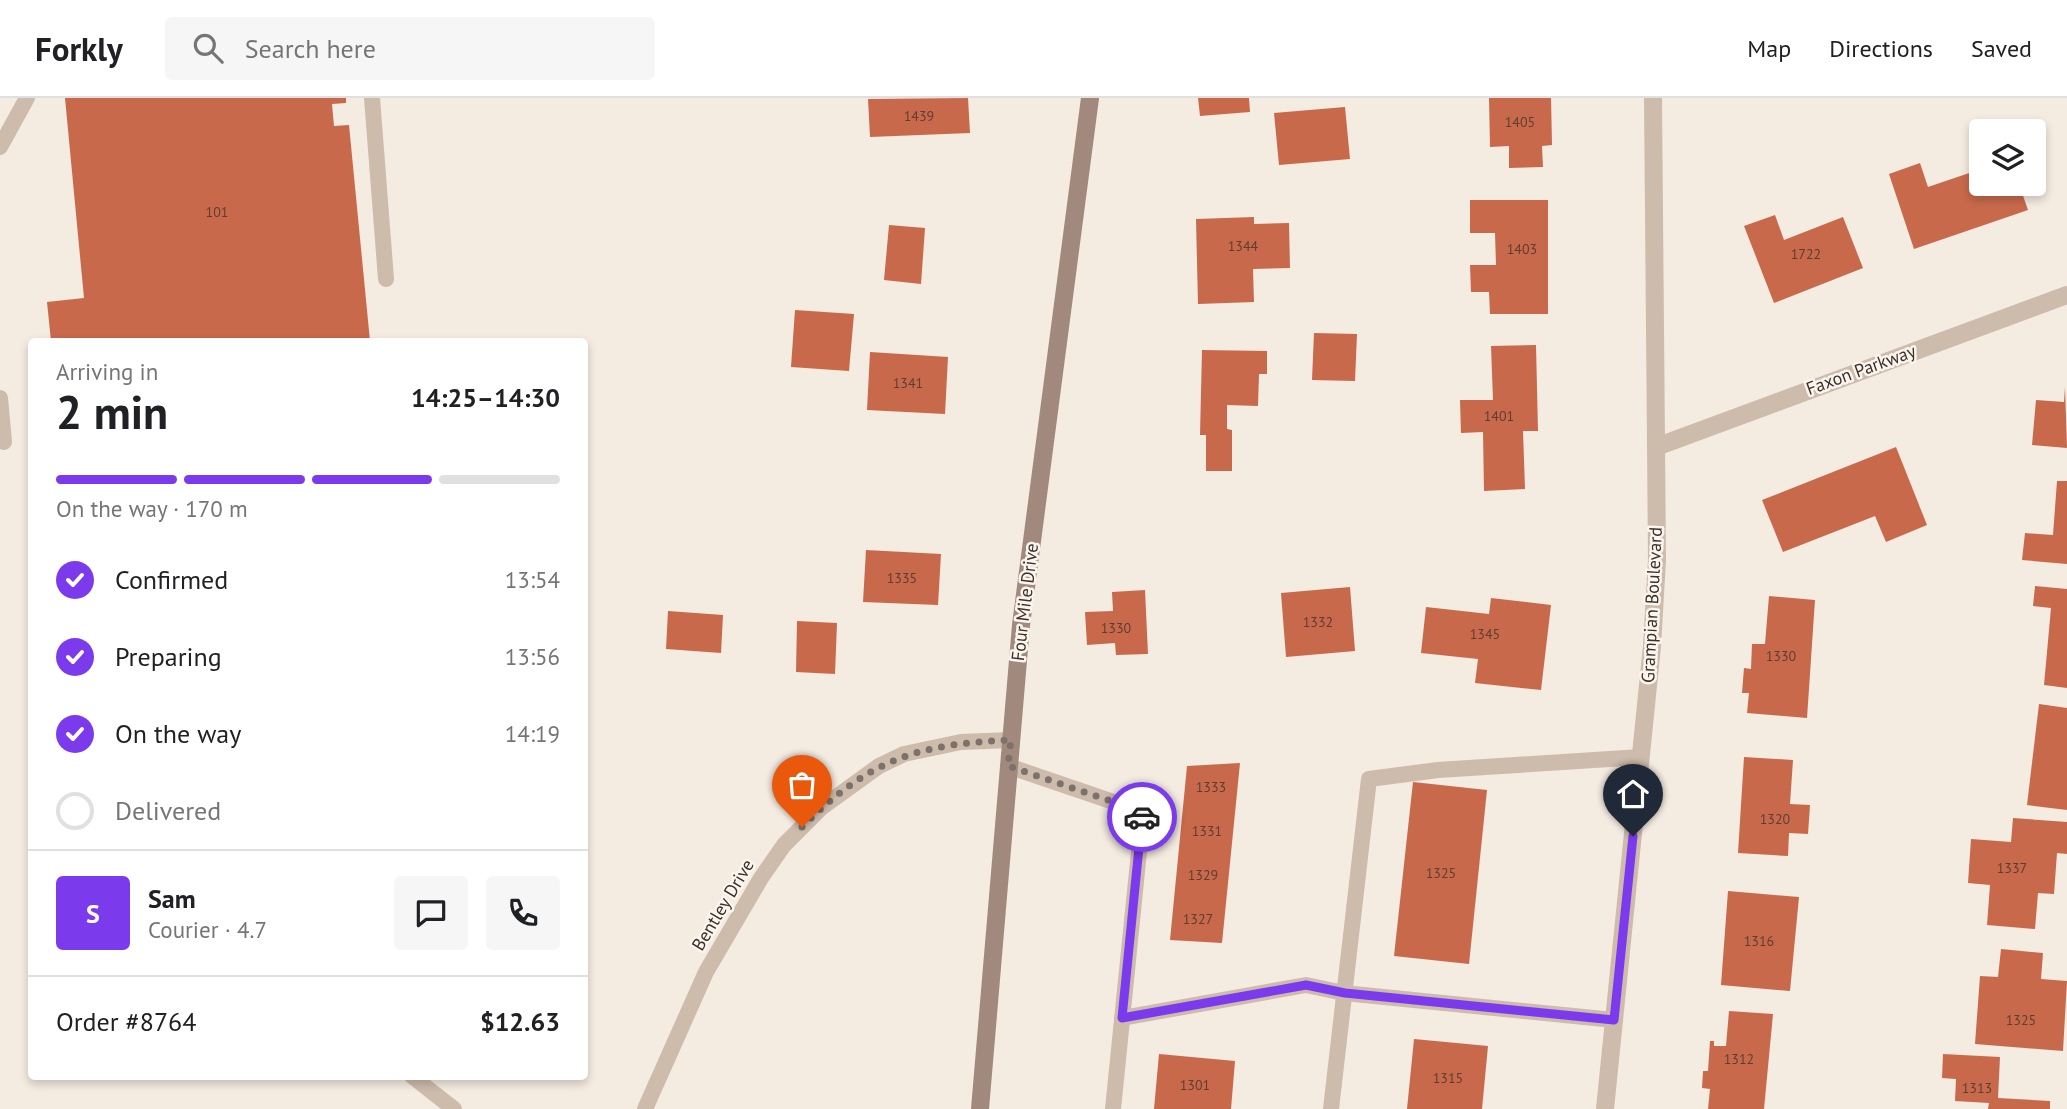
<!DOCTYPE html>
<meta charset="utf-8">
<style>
:root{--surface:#fff;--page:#f6f6f6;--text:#202124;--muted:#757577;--line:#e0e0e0;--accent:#7c3aed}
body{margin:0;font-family:"PT Sans",sans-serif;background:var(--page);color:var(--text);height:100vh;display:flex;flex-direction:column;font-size:26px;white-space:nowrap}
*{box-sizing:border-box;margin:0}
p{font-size:23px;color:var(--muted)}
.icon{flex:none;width:38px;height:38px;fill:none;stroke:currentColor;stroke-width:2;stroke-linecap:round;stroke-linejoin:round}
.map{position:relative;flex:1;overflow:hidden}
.drawer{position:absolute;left:28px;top:240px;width:560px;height:742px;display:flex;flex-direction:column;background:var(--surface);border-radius:7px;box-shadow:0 4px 10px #0003}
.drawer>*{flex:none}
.fabs{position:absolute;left:1969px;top:21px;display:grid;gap:14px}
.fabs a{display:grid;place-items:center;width:77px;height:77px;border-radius:7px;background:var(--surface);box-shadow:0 4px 10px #0003;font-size:35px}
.pin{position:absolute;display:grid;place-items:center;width:60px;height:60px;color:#fff;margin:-72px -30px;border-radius:50% 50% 50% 0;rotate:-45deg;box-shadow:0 0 7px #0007}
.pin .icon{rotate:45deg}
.courier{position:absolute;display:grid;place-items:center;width:70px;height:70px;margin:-35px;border:5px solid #7c3aed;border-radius:50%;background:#fff;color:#222;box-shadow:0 2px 9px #0007}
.headline em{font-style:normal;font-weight:700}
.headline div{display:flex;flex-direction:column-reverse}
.headline{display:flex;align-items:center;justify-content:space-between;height:119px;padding:0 28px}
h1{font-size:46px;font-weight:700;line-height:52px}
.bar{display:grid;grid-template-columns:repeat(4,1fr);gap:10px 7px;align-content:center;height:84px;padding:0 28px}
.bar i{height:9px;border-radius:5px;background:var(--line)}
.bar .current{background:var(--accent)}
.bar p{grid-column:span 4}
.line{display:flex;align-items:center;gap:18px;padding:0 28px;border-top:2px solid var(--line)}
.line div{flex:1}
.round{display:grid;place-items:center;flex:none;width:74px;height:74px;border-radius:7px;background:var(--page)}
ol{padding:0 28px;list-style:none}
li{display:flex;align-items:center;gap:21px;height:77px}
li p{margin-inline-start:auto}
li .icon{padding:7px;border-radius:50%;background:var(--accent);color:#fff;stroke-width:4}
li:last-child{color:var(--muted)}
li i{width:38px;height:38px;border:4px solid var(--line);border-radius:50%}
header{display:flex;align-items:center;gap:42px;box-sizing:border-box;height:98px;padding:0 35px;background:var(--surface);border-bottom:2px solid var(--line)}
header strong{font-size:33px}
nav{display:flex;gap:38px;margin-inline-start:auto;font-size:24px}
.search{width:490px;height:63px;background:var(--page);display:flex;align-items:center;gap:18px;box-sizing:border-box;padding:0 24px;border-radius:7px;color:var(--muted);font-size:26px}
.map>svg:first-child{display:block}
.building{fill:#c8694b}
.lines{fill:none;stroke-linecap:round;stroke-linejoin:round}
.lane{stroke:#cdbbac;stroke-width:16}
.street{stroke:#cdbbac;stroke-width:18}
.secondary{stroke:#a18a7d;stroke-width:18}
.done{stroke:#7c716b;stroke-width:7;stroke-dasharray:0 12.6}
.route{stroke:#7c3aed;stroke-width:9}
.labels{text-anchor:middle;stroke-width:5;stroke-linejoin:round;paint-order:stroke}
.number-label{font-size:14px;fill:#5e3e33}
.street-label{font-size:18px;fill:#3b302b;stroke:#fbf5ee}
</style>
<header>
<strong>Forkly</strong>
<div class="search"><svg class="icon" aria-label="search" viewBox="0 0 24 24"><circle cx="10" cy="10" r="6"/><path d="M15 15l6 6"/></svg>Search here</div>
<nav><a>Map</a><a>Directions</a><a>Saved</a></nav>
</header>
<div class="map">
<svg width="2067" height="1011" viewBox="0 0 2067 1011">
<rect width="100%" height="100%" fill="#f4ebe1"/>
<!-- building -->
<g class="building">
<polygon points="65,0 346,0 346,5 332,6 334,28 349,27 370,243 51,243 47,204 84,200"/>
<polygon points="968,0 970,35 870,39 868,1"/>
<polygon points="1198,0 1249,0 1250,14 1200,18"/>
<polygon points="1489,0 1551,0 1552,47 1542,48 1543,69 1509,70 1509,48 1490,49"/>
<polygon points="1345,9 1350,61 1279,67 1274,15"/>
<polygon points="1920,65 1928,89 1981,71 1981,86 2019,86 2028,112 1914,151 1889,76"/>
<polygon points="1470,102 1548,102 1548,216 1490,216 1489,194 1471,194 1470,167 1496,167 1495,135 1470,135"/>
<polygon points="1775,117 1784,142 1843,119 1863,170 1774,205 1744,128"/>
<polygon points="1254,119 1254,126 1289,125 1290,170 1253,171 1254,204 1198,206 1196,121"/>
<polygon points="889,127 925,130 921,186 884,182"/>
<polygon points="795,212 854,216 849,273 791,269"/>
<polygon points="1314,235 1357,236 1355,283 1312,282"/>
<polygon points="1536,247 1538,333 1523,333 1525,391 1484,393 1483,334 1461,335 1460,302 1493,302 1491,248"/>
<polygon points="1202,252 1267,253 1267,276 1259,276 1258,308 1227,307 1227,331 1232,332 1232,373 1206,373 1206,337 1200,337"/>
<polygon points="870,254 948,259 945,316 867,312"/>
<polygon points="2065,289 2067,350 2032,347 2036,302 2064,304"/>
<polygon points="1896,349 1927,427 1886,444 1875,418 1783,454 1762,402"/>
<polygon points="2057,383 2067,383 2067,466 2022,462 2025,435 2053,437"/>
<polygon points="866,452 941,456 938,507 863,504"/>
<polygon points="2035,488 2067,491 2067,590 2044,587 2051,510 2033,508"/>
<polygon points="1350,489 1355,553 1286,559 1281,495"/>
<polygon points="1145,492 1148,556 1116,557 1115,545 1087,547 1085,514 1113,513 1112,494"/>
<polygon points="1769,498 1815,502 1807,620 1747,615 1749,595 1742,595 1744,570 1751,571 1752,546 1765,546"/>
<polygon points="1491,500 1551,507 1541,592 1475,585 1478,561 1421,555 1426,509 1489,516"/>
<polygon points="668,513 723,517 721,555 666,551"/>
<polygon points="797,523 837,525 835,576 796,574"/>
<polygon points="2039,606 2067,610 2067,712 2027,707"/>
<polygon points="1744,659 1793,662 1790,706 1810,707 1808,736 1789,735 1788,758 1738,755"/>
<polygon points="1240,665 1222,845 1170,842 1187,668"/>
<polygon points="1413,684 1487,692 1469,866 1394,858"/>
<polygon points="2013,720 2067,724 2067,756 2057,755 2054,796 2038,795 2035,831 1987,827 1990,787 1968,785 1971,741 2011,744"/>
<polygon points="1728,793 1799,799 1790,893 1721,887"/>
<polygon points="2001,851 2043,855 2041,881 2067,883 2063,953 1975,946 1980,878 1998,879"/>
<polygon points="1729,913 1773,916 1764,1011 1708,1011 1710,991 1702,990 1703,973 1708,973 1710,943 1714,943 1714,948 1726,948"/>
<polygon points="1414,941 1488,948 1482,1011 1407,1011"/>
<polygon points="1159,956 1235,963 1231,1011 1154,1011"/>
<polygon points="1943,956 2000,959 1998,1000 2050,1003 2050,1011 1988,1011 1989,1005 1955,1003 1956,981 1942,980"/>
</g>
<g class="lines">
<!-- lane -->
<g class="lane">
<polyline points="372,0 386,181"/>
<polyline points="0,49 27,0"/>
<polyline points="0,300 4,344"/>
<polyline points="1008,668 1143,714 1113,1011"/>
<polyline points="1122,920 1306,887 1344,895 1614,922"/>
<polyline points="412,978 454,1011"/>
<polyline points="645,1011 706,874 761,780 784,747 821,710 879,668 904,656 961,644 1011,642"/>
<polyline points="1331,1011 1369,681 1438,672 1641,659"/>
</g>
<!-- street -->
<g class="street">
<polyline points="1656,349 2067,197"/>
<polyline points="1605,1011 1652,548 1657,462 1653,0"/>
</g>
<!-- secondary -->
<polyline class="secondary" points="980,1011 1021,527 1090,0"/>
</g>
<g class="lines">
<!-- done -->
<path class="done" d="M802 729C870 661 917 646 1011 642L1008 668 1143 714 1142 719"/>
<!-- route -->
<polyline class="route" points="1142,719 1122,920 1306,887 1345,895 1614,922 1633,738"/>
</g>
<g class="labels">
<!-- number labels -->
<g class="number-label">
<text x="919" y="23">1439</text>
<text x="1520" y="29">1405</text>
<text x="217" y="119">101</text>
<text x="1243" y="153">1344</text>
<text x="1522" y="156">1403</text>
<text x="1806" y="161">1722</text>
<text x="908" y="290">1341</text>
<text x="1499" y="323">1401</text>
<text x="902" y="485">1335</text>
<text x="1318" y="529">1332</text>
<text x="1116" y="535">1330</text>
<text x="1485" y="541">1345</text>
<text x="1781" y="563">1330</text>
<text x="1211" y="694">1333</text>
<text x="1775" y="726">1320</text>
<text x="1207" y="738">1331</text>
<text x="2012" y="775">1337</text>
<text x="1441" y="780">1325</text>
<text x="1203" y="782">1329</text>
<text x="1198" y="826">1327</text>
<text x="1759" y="848">1316</text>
<text x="2021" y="927">1325</text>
<text x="1739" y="966">1312</text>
<text x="1448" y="985">1315</text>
<text x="1195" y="992">1301</text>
<text x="1977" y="995">1313</text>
</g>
<!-- street labels -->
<g class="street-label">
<text transform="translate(1861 272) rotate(-20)" y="6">Faxon Parkway</text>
<text transform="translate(1025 504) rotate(-83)" y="6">Four Mile Drive</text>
<text transform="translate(1652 507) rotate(-87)" y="6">Grampian Boulevard</text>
<text transform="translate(723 807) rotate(-59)" y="6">Bentley Drive</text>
</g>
</g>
</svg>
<div class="fabs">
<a><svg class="icon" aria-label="layers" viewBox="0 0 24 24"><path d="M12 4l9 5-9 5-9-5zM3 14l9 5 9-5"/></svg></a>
</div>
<div class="pin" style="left:802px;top:729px;background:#ea580c"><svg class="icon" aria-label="bag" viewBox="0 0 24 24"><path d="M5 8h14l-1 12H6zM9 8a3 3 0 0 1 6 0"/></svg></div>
<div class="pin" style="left:1633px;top:738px;background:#1f2937"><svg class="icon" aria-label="home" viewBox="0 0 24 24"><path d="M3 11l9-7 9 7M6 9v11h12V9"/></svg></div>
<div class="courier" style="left:1142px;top:719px"><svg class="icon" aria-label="car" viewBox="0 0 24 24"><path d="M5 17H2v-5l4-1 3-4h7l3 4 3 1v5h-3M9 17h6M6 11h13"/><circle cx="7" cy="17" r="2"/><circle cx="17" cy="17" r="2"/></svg></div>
<section class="drawer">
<div class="headline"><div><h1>2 min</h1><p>Arriving in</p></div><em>14:25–14:30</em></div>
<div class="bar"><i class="current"></i><i class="current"></i><i class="current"></i><i></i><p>On the way · 170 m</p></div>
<ol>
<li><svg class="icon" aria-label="check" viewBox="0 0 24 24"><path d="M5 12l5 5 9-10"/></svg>Confirmed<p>13:54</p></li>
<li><svg class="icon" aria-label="check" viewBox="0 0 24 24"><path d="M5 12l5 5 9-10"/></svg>Preparing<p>13:56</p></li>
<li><svg class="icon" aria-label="check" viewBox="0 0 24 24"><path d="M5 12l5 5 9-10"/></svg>On the way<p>14:19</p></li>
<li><i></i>Delivered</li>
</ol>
<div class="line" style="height:126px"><b class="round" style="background:var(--accent);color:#fff">S</b><div><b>Sam</b><p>Courier · 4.7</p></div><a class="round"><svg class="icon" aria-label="chat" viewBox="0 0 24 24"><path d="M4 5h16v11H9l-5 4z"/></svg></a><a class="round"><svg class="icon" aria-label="phone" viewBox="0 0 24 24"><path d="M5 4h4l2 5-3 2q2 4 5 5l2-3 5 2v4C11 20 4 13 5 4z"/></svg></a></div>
<div class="line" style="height:91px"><div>Order #8764</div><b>$12.63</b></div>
</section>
</div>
